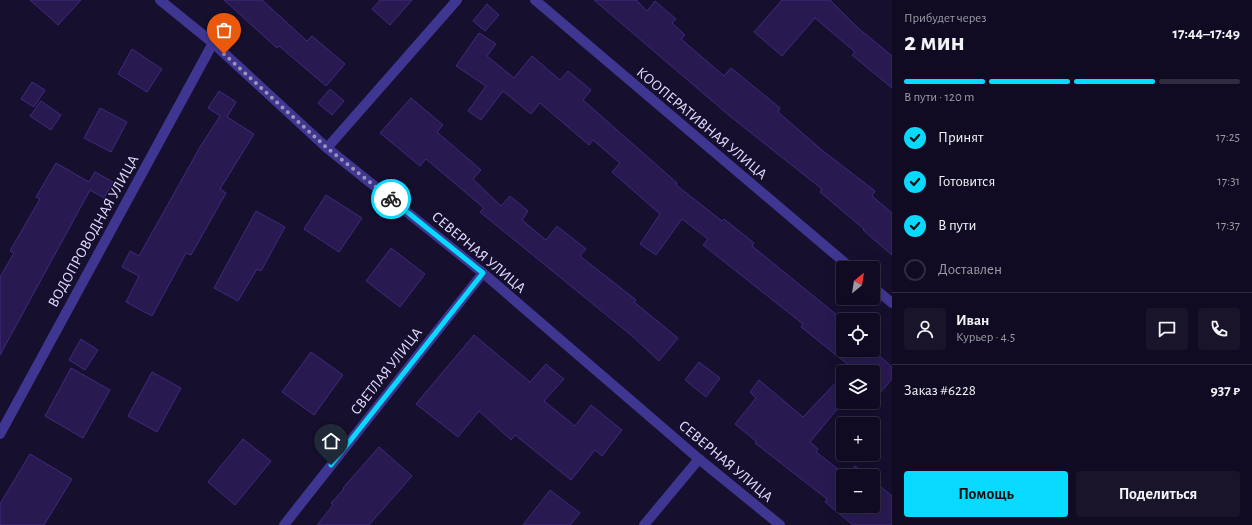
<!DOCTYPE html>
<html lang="ru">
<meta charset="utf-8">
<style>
:root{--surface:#100b22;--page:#19142a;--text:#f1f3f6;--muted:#9c9ba5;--line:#302b40;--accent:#08d9ff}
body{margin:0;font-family:"Alegreya Sans",sans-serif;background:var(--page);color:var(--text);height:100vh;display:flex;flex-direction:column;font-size:15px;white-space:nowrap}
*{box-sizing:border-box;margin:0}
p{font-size:13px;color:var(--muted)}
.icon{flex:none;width:22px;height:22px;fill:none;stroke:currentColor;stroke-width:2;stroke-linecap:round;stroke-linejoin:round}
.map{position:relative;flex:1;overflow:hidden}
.side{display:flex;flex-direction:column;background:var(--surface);width:360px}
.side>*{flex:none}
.needle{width:26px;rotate:30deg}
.buttons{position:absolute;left:836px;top:261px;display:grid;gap:8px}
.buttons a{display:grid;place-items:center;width:44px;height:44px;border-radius:4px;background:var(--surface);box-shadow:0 4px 16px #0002,0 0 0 1px var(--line);font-size:20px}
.pin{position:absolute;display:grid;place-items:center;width:34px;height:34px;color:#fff;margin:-41px -17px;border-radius:50% 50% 50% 0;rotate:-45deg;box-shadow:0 0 4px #0007}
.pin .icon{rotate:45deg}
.courier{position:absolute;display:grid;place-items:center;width:40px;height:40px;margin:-20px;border:3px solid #08d9ff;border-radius:50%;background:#fff;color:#222;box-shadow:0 1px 5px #0007}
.overview em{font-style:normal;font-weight:700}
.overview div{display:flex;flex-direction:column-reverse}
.overview{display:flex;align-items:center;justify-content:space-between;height:68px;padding:0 12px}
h1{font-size:26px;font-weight:700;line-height:30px}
.bar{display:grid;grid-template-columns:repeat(4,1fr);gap:6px 4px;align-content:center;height:48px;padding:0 12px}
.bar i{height:5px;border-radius:3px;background:var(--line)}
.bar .on{background:var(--accent)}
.bar p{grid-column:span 4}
.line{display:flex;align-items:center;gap:10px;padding:0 12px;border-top:1px solid var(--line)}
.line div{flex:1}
.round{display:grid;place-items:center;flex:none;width:42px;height:42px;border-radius:4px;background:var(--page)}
ol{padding:0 12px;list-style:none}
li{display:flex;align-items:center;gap:12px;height:44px}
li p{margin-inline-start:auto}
li .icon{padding:4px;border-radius:50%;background:var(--accent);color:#111;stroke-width:4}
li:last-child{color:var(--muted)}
li i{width:22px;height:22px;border:2px solid var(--line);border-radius:50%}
.cta{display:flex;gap:8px;margin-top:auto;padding:8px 12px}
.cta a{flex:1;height:46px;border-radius:4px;background:var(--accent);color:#111;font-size:16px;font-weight:700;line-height:46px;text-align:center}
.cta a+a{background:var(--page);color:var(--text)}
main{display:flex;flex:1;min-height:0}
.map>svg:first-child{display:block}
.building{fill:#281a51;stroke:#3f2a7f}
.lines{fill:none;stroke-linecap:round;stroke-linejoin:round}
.minor{stroke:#3f3691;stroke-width:10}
.done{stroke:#9b94b6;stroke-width:4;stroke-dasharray:0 7.2}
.route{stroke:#08d9ff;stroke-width:5}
.labels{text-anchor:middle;stroke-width:3;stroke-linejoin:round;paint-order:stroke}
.street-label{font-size:15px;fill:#e2dcff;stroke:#160f2e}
</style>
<main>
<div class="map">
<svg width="892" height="525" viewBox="0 0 892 525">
<rect width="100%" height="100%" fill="#160f2e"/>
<!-- building -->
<g class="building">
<polygon points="30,0 81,0 58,25"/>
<polygon points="224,0 262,0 307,41 312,36 345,64 326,86 279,46 277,48"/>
<polygon points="380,0 412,0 390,25 372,9"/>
<polygon points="594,0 636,0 647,11 655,1 676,19 672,23 685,35 681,39 724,76 731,68 780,108 778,112 823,151 875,191 872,196 892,213 892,255 863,230 864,229 820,192 822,189 731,117"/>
<polygon points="782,0 830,0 858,28 892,56 892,88 852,55 855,52 815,18 782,56 754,32"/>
<polygon points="487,4 499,15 485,31 473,21"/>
<polygon points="479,33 496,44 487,56 514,78 532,56 560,80 568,71 591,90 583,100 677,183 676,185 722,221 724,219 754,243 752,246 843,320 843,350 873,350 892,367 892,379 879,394 873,389 873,372 845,372 851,367 801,327 803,324 703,245 708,239 682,219 656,255 640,244 660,214 612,172 620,163 593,140 589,145 540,103 531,114 503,91 481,120 468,111 486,86 456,66"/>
<polygon points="132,49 162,69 147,92 118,74"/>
<polygon points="32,82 45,90 34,107 21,99"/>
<polygon points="330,89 344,101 332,115 318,103"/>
<polygon points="219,91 236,102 227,117 254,134 220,189 226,193 191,255 186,253 152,316 126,302 139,276 122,267 130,251 139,256 200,147 220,116 208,108"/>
<polygon points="411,98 443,125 437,132 481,170 473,179 501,206 510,196 528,211 522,220 546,240 557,226 586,249 580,256 636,300 634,302 678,338 659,361 631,335 480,212 484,208 426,159 420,166 380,133"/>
<polygon points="41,101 61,115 51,130 30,116"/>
<polygon points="100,108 127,122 111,152 84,138"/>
<polygon points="56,163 89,182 95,172 113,182 104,198 90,190 0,355 0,277 14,253 10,251 40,199 36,197"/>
<polygon points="326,195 362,218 339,252 304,229"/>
<polygon points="256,211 285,227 261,271 257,269 238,301 214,288"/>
<polygon points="391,248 425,274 400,307 366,281"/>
<polygon points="474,335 530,382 546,364 564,379 544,401 575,426 591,405 622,430 602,456 595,450 571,480 515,435 511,440 479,411 458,437 416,404"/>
<polygon points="81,339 98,350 85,370 69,360"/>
<polygon points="311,352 343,375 314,415 282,392"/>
<polygon points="699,362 720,378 706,397 685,380"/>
<polygon points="71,368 110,390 83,438 45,416"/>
<polygon points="152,372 181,388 157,432 128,416"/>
<polygon points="843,375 843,402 810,442 818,449 816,452 847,476 855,466 868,476 843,476 843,506 873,506 873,480 892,496 892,525 853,525 825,502 827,499 755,443 756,441 735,424 756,398 750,392 759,380 803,417"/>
<polygon points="243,439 271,461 235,505 208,482"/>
<polygon points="379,447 412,476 369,525 317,525 333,505 331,503 344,489 343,488"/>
<polygon points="30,454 72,479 44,525 0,525 0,504"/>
<polygon points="550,490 580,513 570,525 523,525"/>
</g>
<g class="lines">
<!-- minor -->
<g class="minor">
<polyline points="160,0 213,43 327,148 483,273 699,459 780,525"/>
<polyline points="535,0 851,268"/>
<polyline points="327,148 457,0"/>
<polyline points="873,287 892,303"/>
<polyline points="0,434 213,43"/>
<polyline points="284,525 483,273"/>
<polyline points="644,525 699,459"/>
</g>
</g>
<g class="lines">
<!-- done -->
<polyline class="done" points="224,54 327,148 391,199"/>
<!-- route -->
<polyline class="route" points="331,465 483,273 391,199"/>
</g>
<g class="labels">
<!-- street labels -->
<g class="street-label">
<text transform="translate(702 123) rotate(40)" y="5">КООПЕРАТИВНАЯ УЛИЦА</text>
<text transform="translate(93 231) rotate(-61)" y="5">ВОДОПРОВОДНАЯ УЛИЦА</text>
<text transform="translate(479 252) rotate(40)" y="5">СЕВЕРНАЯ УЛИЦА</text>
<text transform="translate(386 371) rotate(-52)" y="5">СВЕТЛАЯ УЛИЦА</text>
<text transform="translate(726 461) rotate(40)" y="5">СЕВЕРНАЯ УЛИЦА</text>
</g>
</g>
</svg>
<div class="buttons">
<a><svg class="needle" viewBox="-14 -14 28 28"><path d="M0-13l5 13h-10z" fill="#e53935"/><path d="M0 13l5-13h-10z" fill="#9c9ba5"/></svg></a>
<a><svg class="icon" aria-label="locate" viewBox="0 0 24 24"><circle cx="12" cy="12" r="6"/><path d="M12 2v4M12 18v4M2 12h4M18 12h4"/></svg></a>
<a><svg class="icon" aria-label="layers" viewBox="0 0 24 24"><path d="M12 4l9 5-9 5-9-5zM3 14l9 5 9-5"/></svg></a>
<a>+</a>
<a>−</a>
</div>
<div class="pin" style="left:224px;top:54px;background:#ea580c"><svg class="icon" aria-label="bag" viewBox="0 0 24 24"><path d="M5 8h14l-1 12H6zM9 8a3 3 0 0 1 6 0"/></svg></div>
<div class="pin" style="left:331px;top:465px;background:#1f2937"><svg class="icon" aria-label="home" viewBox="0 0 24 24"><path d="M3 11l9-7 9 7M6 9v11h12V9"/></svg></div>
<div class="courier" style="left:391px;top:199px"><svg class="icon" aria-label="bike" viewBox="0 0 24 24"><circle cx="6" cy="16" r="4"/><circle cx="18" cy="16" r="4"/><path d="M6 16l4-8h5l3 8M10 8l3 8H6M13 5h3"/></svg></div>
</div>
<section class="side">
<div class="overview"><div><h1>2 мин</h1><p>Прибудет через</p></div><em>17:44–17:49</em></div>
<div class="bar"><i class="on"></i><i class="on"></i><i class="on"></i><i></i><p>В пути · 120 m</p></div>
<ol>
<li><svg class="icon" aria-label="check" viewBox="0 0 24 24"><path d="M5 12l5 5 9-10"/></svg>Принят<p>17:25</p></li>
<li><svg class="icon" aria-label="check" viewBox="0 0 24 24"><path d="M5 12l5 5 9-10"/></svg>Готовится<p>17:31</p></li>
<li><svg class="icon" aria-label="check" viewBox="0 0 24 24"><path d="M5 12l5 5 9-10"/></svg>В пути<p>17:37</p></li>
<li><i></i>Доставлен</li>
</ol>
<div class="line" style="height:72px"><a class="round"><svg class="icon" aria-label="person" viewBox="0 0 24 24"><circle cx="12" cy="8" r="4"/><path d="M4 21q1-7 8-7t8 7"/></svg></a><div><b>Иван</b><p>Курьер · 4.5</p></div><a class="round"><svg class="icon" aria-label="chat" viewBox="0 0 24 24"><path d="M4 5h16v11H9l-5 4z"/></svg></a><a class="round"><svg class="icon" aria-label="phone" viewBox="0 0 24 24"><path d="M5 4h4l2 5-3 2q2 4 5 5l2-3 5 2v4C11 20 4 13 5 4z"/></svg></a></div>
<div class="line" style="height:52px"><div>Заказ #6228</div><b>937 ₽</b></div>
<div class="cta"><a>Помощь</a><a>Поделиться</a></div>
</section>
</main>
